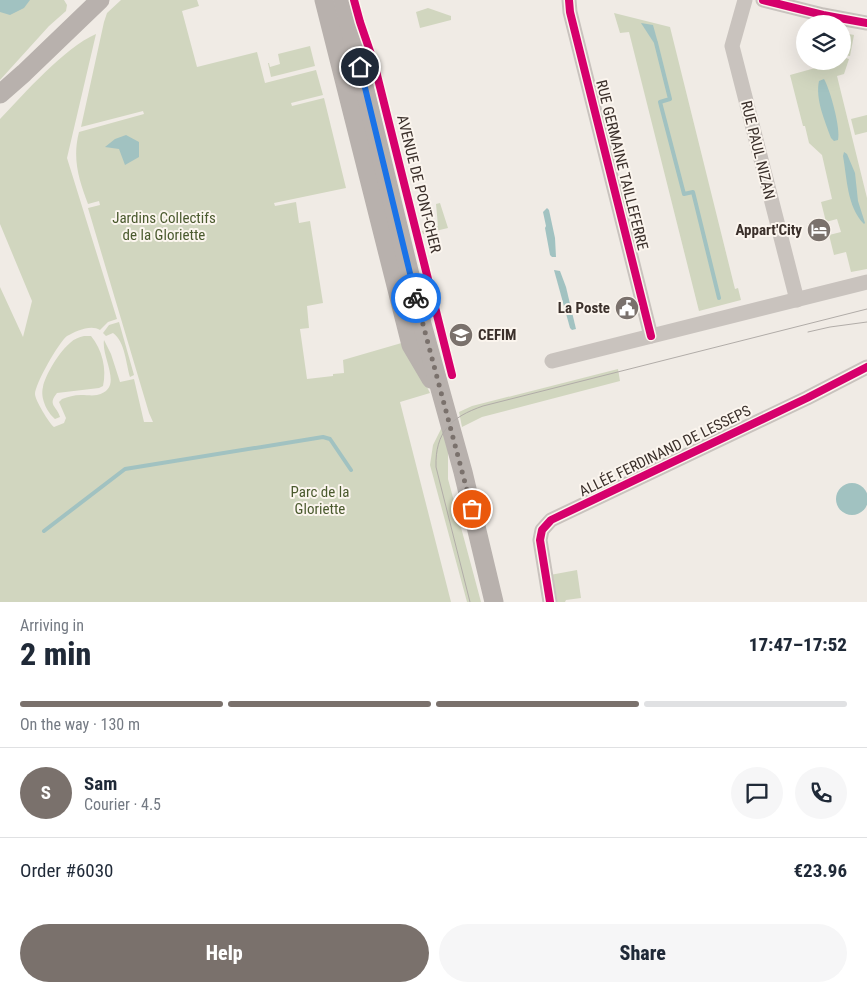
<!DOCTYPE html>
<meta charset="utf-8">
<style>
:root{--surface:#fff;--page:#f6f6f7;--text:#1f2937;--muted:#747a83;--line:#e0e1e3;--accent:#7a716c}
body{margin:0;font-family:"Roboto Condensed",sans-serif;background:var(--page);color:var(--text);height:100vh;display:flex;flex-direction:column;font-size:19px;white-space:nowrap}
*{box-sizing:border-box;margin:0}
p{font-size:16px;color:var(--muted)}
.icon{flex:none;width:28px;height:28px;fill:none;stroke:currentColor;stroke-width:2;stroke-linecap:round;stroke-linejoin:round}
.map{position:relative;height:602px;overflow:hidden}
.panel{display:flex;flex-direction:column;background:var(--surface);flex:1}
.panel>*{flex:none}
.controls{position:absolute;left:796px;top:15px;display:grid;gap:10px}
.controls a{display:grid;place-items:center;width:55px;height:55px;border-radius:50%;background:var(--surface);box-shadow:0 5px 20px #0002;font-size:25px}
.pin{position:absolute;display:grid;place-items:center;width:42px;height:42px;color:#fff;margin:-21px;border:2px solid #fff;border-radius:50%;box-shadow:0 1px 5px #0007}
.courier{position:absolute;display:grid;place-items:center;width:50px;height:50px;margin:-25px;border:4px solid #1a73e8;border-radius:50%;background:#fff;color:#222;box-shadow:0 1px 6px #0007}
.headline em{font-style:normal;font-weight:800}
.headline div{display:flex;flex-direction:column-reverse}
.headline{display:flex;align-items:center;justify-content:space-between;height:85px;padding:0 20px}
h1{font-size:32px;font-weight:800;line-height:38px}
.bar{display:grid;grid-template-columns:repeat(4,1fr);gap:8px 5px;align-content:center;height:60px;padding:0 20px}
.bar i{height:6px;border-radius:4px;background:var(--line)}
.bar .on{background:var(--accent)}
.bar p{grid-column:span 4}
.line{display:flex;align-items:center;gap:12px;padding:0 20px;border-top:1px solid var(--line)}
.line div{flex:1}
.round{display:grid;place-items:center;flex:none;width:52px;height:52px;border-radius:26px;background:var(--page)}
.action{display:flex;gap:10px;margin-top:auto;padding:10px 20px}
.action a{flex:1;height:58px;border-radius:30px;background:var(--accent);color:#fff;font-size:20px;font-weight:800;line-height:58px;text-align:center}
.action a+a{background:var(--page);color:var(--text)}
.map>svg:first-child{display:block}
.green{fill:#d1d6bf}
.water{fill:#a1c2c1}
.lines{fill:none;stroke-linecap:round;stroke-linejoin:round}
.stream{stroke:#a1c2c1;stroke-width:4}
.minor{stroke:#c9c3be;stroke-width:15}
.major{stroke:#b8b1ad;stroke-width:19}
.tram{stroke:#b1aca8;stroke-width:1}
.cycleway-casing{stroke:#fbf5ee;stroke-width:11}
.cycleway{stroke:#d6006c;stroke-width:8}
.done{stroke:#7a716c;stroke-width:5;stroke-dasharray:0 9}
.route{stroke:#1a73e8;stroke-width:6}
.labels{text-anchor:middle;stroke-width:4;stroke-linejoin:round;paint-order:stroke}
.street-label{font-size:15px;fill:#3b302b;stroke:#fbf5ee}
.park-label{font-size:15px;fill:#4a5a2e;stroke:#fbf5ee}
.poi-label{font-size:15px;font-weight:bold;fill:#3b302b;stroke:#fbf5ee;text-anchor:end}
</style>
<div class="map">
<svg width="867" height="602" viewBox="0 0 867 602">
<rect width="100%" height="100%" fill="#f0ebe5"/>
<!-- green -->
<g class="green">
<polygon points="0,0 64,0 67,5 66,11 49,26 0,80"/>
<path d="M121 0H197L199 6 182 11 197 67 257 52 265 83 316 70 323 95 291 103 292 106 324 98 346 188 274 203 275 206 296 202 299 223 310 221 323 303 307 306 309 328 300 329 307 379 333 376V374L344 373 343 360 405 342 430 393 400 402 451 602H0V287L23 337 32 301 0 224V119C25 93 64 48 96 34L67 158 117 319 108 322 100 330C91 324 76 331 67 336 59 342 35 384 35 394 35 400 49 423 54 427L64 423 66 418 59 402 62 399C68 397 74 395 81 395 87 395 92 396 97 395 125 389 101 358 104 340L111 354 120 382 134 379 144 422H153L149 413 88 208 100 205 99 201 88 204C79 180 72 159 79 132L144 114 143 111 81 127 104 22 107 13Z"/>
<polygon points="428,8 451,16 451,20 420,28 416,12"/>
<polygon points="614,13 670,27 735,289 738,288 741,300 699,311 629,32 620,33"/>
<polygon points="849,34 854,35 850,56 844,55"/>
<polygon points="310,46 315,66 271,77 268,63 269,63 270,67 280,64 278,54"/>
<polygon points="843,57 849,59 844,74 837,76 867,198 867,269 851,272 846,252 834,255 829,235 841,232 837,219 826,222 821,202 832,199 822,155 809,143 805,126 803,126 790,75 826,65 830,61 842,61"/>
<polygon points="867,115 867,132 855,135 851,119"/>
<polygon points="440,203 448,228 423,234 422,231 428,229 425,209 427,209 432,228 438,226 436,204"/>
<path d="M119 322 134 375 130 377C126 364 125 341 113 333L106 336 103 333 109 325Z"/>
<path d="M84 336H91C102 349 107 369 103 386L99 388 57 393C47 405 57 406 60 417L55 419C47 412 40 398 43 387 45 375 60 351 70 343 74 339 79 337 84 336Z"/>
<polygon points="618,369 620,381 482,417 462,427 459,412 472,406"/>
<polygon points="442,427 448,449 448,479 481,602 467,602 430,465 433,445"/>
<polygon points="577,570 581,598 566,600 565,602 554,602 550,575"/>
</g>
<!-- water -->
<g class="water">
<polygon points="0,0 30,0 24,8 10,15 0,12"/>
<polygon points="641,23 653,25 658,43 654,43"/>
<path d="M824 79C830 89 841 129 838 140L834 141 831 138C825 121 815 99 819 81Z"/>
<polygon points="126,135 139,142 139,157 125,165 119,149 105,147 115,139"/>
<path d="M844 152 847 154 855 173 858 201 865 223 864 224C847 207 847 178 843 156Z"/>
<polygon points="547,208 549,210 555,238 556,257 552,257 550,255 545,228 546,226 543,212"/>
<polygon points="554,270 560,271 566,287 576,329 572,330 570,328"/>
<circle cx="852" cy="499" r="16"/>
</g>
<g class="lines">
<!-- stream -->
<g class="stream">
<polyline points="656,43 670,99 660,102 684,194 693,192 719,298"/>
<polyline points="44,531 125,469 323,437 330,439 351,470"/>
</g>
<!-- minor -->
<g class="minor">
<polyline points="569,0 570,12 651,336"/>
<polyline points="745,0 732,46 797,300"/>
<polyline points="763,0 823,15 867,23"/>
<polyline points="552,361 867,282"/>
<polyline points="550,602 540,540 542,530 551,520 807,398 867,367"/>
</g>
<!-- major -->
<g class="major">
<polyline points="324,0 411,345 431,379"/>
<polyline points="343,0 422,324 463,472 494,602"/>
<polyline points="0,94 24,73 100,0"/>
</g>
<!-- tram -->
<g class="tram">
<polyline points="808,332 830,327 867,322"/>
<path d="M470 602 436 467C435 432 451 417 483 406L867 309"/>
</g>
<!-- cycleway casing -->
<g class="cycleway-casing">
<g id="cycleway">
<polyline points="354,0 360,22 374,63 452,375"/>
<polyline points="569,0 570,12 651,336"/>
<polyline points="763,0 823,15 867,23"/>
<polyline points="550,602 540,540 542,530 551,520 807,398 867,367"/>
</g>
</g>
<!-- cycleway -->
<use href="#cycleway" class="cycleway"/>
</g>
<g class="lines">
<!-- done -->
<polyline class="done" points="416,298 472,509"/>
<!-- route -->
<polyline class="route" points="360,67 416,298"/>
</g>
<!-- icons -->
<defs>
<g id="hotel-disc" transform="scale(1.25)"><circle r="9.5" fill="#7a716c" stroke="#fbf5ee"/><path d="M-6-4.5h1.5V1H6V5H4.5V3h-9V5H-6ZM-4 0a1.8 1.8 0 1 1 3.6 0ZM.5 0V-2.5h3Q6-2.5 6 0Z" fill="#fff"/></g>
<g id="civic-disc" transform="scale(1.25)"><circle r="9.5" fill="#7a716c" stroke="#fbf5ee"/><path d="M-.6-6.5H3V-4.5H.6V-3L4-1V1h2V6H-6V1h2V-1L-.6-3ZM-1.2 2.5V6h2.4V2.5Z" fill="#fff"/></g>
<g id="university-disc" transform="scale(1.25)"><circle r="9.5" fill="#7a716c" stroke="#fbf5ee"/><path d="M0-5L7-2L0 1L-7-2ZM-4 1L0 2.5L4 1V4Q0 6-4 4Z" fill="#fff"/></g>
</defs>
<g fill-rule="evenodd">
<use href="#hotel-disc" x="819" y="230"/>
<use href="#civic-disc" x="627" y="308"/>
<use href="#university-disc" x="461" y="335"/>
</g>
<g class="labels">
<!-- street labels -->
<g class="street-label">
<text transform="translate(758 150) rotate(76)" y="5">RUE PAUL NIZAN</text>
<text transform="translate(622 165) rotate(76)" y="5">RUE GERMAINE TAILLEFERRE</text>
<text transform="translate(419 184) rotate(76)" y="5">AVENUE DE PONT-CHER</text>
<text transform="translate(665 451) rotate(-26)" y="5">ALLÉE FERDINAND DE LESSEPS</text>
</g>
<!-- park labels -->
<g class="park-label">
<text x="164" y="223">Jardins Collectifs<tspan x="164" dy="17">de la Gloriette</tspan></text>
<text x="320" y="497">Parc de la<tspan x="320" dy="17">Gloriette</tspan></text>
</g>
<!-- poi labels -->
<g class="poi-label">
<text x="802" y="235">Appart'City</text>
<text x="610" y="313">La Poste</text>
<text x="478" y="340" text-anchor="start">CEFIM</text>
</g>
</g>
</svg>
<div class="controls">
<a><svg class="icon" aria-label="layers" viewBox="0 0 24 24"><path d="M12 4l9 5-9 5-9-5zM3 14l9 5 9-5"/></svg></a>
</div>
<div class="pin" style="left:472px;top:509px;background:#ea580c"><svg class="icon" aria-label="bag" viewBox="0 0 24 24"><path d="M5 8h14l-1 12H6zM9 8a3 3 0 0 1 6 0"/></svg></div>
<div class="pin" style="left:360px;top:67px;background:#1f2937"><svg class="icon" aria-label="home" viewBox="0 0 24 24"><path d="M3 11l9-7 9 7M6 9v11h12V9"/></svg></div>
<div class="courier" style="left:416px;top:298px"><svg class="icon" aria-label="bike" viewBox="0 0 24 24"><circle cx="6" cy="16" r="4"/><circle cx="18" cy="16" r="4"/><path d="M6 16l4-8h5l3 8M10 8l3 8H6M13 5h3"/></svg></div>
</div>
<section class="panel">
<div class="headline"><div><h1>2 min</h1><p>Arriving in</p></div><em>17:47–17:52</em></div>
<div class="bar"><i class="on"></i><i class="on"></i><i class="on"></i><i></i><p>On the way · 130 m</p></div>
<div class="line" style="height:90px"><b class="round" style="background:var(--accent);color:#fff">S</b><div><b>Sam</b><p>Courier · 4.5</p></div><a class="round"><svg class="icon" aria-label="chat" viewBox="0 0 24 24"><path d="M4 5h16v11H9l-5 4z"/></svg></a><a class="round"><svg class="icon" aria-label="phone" viewBox="0 0 24 24"><path d="M5 4h4l2 5-3 2q2 4 5 5l2-3 5 2v4C11 20 4 13 5 4z"/></svg></a></div>
<div class="line" style="height:65px"><div>Order #6030</div><b>€23.96</b></div>
<div class="action"><a>Help</a><a>Share</a></div>
</section>
